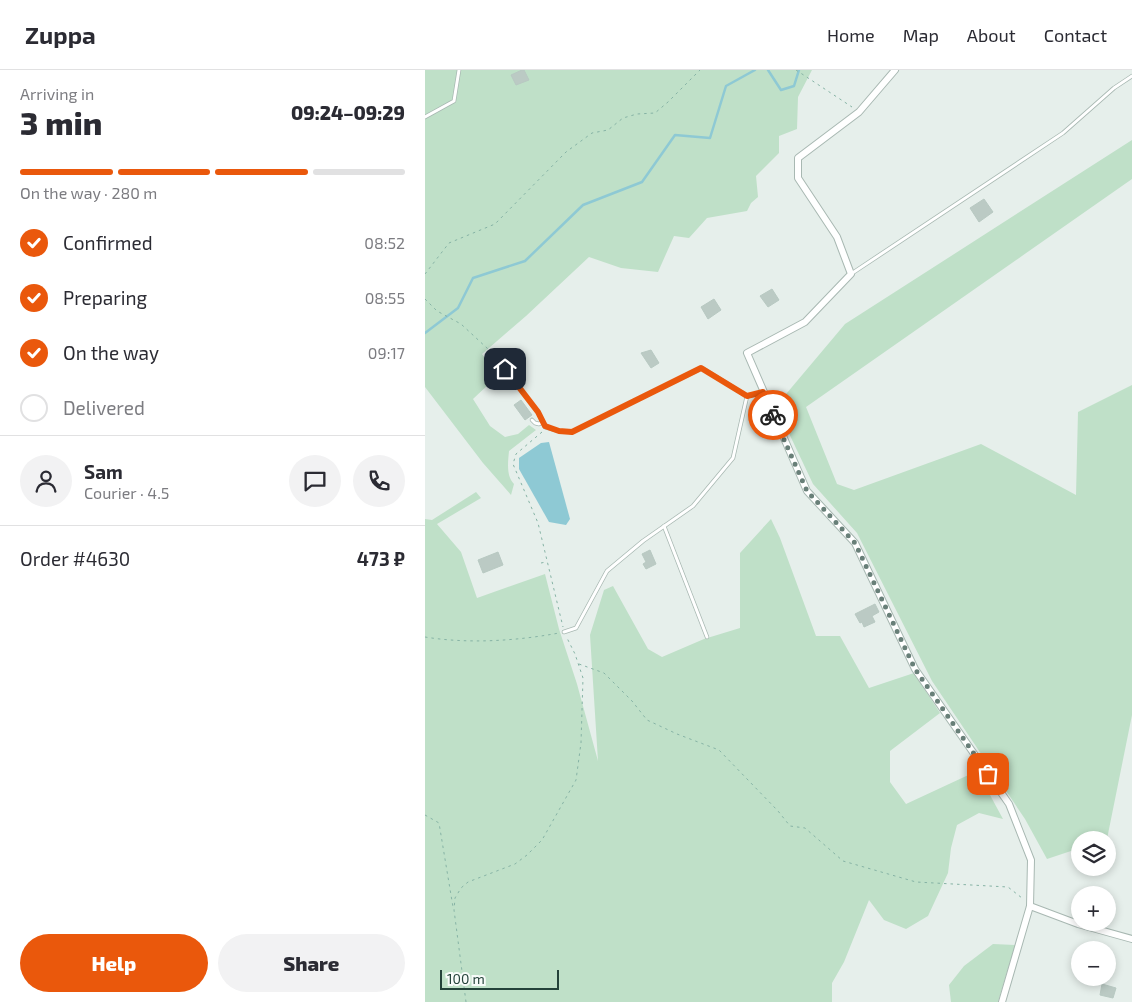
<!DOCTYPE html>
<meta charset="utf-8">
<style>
:root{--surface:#fff;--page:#f2f2f3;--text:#2b2b33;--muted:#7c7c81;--line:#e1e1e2;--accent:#ea580c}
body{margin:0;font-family:"Exo 2",sans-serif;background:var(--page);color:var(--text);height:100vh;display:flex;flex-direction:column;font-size:19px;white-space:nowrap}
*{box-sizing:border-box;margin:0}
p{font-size:16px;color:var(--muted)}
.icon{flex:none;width:28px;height:28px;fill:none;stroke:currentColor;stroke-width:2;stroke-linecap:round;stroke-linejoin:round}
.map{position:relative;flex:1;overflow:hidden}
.panel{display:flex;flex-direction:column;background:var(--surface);width:425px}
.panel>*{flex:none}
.buttons{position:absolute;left:646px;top:761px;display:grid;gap:10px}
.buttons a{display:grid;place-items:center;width:45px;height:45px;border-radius:50%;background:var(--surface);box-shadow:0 2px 8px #0003;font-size:25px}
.scale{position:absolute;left:15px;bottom:12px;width:119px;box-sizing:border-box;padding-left:5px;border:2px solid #24423a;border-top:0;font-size:14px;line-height:18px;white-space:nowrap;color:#24423a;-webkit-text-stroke:4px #f7fbf9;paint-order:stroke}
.pin{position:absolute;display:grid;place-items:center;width:42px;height:42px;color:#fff;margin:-21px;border-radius:10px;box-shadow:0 2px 8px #0006}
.courier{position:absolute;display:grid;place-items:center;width:50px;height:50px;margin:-25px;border:4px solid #ea580c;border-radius:50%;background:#fff;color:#222;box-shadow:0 1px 6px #0007}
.summary em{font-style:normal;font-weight:800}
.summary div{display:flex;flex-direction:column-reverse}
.summary{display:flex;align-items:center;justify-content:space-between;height:85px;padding:0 20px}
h1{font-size:32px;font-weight:800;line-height:38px}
.bar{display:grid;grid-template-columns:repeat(4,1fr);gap:8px 5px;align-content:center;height:60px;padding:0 20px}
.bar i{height:6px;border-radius:4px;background:var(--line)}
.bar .on{background:var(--accent)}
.bar p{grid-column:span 4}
.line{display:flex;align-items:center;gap:12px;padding:0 20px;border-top:1px solid var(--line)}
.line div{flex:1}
.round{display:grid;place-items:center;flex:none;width:52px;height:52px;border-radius:26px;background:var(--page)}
ol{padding:0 20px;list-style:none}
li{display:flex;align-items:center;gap:15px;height:55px}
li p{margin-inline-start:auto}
li .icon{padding:5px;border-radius:50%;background:var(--accent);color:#fff;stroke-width:4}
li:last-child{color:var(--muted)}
li i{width:28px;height:28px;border:2px solid var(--line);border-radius:50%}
.action{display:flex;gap:10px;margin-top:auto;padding:10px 20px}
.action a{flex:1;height:58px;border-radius:30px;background:var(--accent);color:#fff;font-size:20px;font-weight:800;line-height:58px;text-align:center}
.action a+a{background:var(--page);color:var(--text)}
header{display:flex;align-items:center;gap:30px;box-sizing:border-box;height:70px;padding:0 25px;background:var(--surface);border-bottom:1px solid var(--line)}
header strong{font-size:24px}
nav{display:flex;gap:28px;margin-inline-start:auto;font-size:18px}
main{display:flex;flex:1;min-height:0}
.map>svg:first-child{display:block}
.green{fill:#bfe0c8}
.water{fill:#8ec9d4}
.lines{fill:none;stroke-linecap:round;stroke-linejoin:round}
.stream{stroke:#8ec9d4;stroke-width:2.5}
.building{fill:#bbcac4;stroke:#b8c9c2}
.service-casing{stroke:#a8b8b2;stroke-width:4.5}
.minor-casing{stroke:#a8b8b2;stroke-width:8}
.path{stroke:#86b3a5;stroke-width:1;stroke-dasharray:2.5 4;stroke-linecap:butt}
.service{stroke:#fff;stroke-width:3}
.minor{stroke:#fff;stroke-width:6}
.done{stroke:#687f78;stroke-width:5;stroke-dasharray:0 9}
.route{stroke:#ea580c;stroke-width:6}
</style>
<header>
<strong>Zuppa</strong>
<nav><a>Home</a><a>Map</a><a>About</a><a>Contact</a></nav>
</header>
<main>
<section class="panel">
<div class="summary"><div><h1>3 min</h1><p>Arriving in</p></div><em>09:24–09:29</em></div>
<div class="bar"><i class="on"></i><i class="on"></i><i class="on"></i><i></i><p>On the way · 280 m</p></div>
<ol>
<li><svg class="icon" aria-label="check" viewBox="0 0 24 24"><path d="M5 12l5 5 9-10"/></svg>Confirmed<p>08:52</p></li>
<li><svg class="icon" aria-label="check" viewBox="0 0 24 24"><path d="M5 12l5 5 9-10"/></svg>Preparing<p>08:55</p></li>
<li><svg class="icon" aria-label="check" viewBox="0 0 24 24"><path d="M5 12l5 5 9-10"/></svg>On the way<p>09:17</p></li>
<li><i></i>Delivered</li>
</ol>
<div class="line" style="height:90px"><a class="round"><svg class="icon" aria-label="person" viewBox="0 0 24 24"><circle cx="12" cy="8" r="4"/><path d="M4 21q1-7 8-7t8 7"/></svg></a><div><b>Sam</b><p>Courier · 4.5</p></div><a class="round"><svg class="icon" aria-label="chat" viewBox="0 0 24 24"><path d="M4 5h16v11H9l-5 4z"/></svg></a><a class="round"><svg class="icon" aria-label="phone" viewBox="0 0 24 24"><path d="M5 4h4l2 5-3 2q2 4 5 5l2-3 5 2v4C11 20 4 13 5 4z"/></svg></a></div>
<div class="line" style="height:65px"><div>Order #4630</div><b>473 ₽</b></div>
<div class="action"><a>Help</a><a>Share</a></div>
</section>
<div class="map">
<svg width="707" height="932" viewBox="0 0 707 932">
<rect width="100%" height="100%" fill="#e6efeb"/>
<!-- green -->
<g class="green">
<path d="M0 0H387L373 27 372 59 354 66V83L331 106 333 127 326 133 322 141 282 148 264 168 249 166 233 202 196 198 164 187 101 246 57 284 70 302 65 313 48 329 65 356 80 367 93 364 104 355 111 360 84 381C83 392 81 406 89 414L86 425 58 393 0 317Z"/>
<polygon points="707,70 707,109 381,337 412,414 429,420 556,374 651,425 653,342 707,315 707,645 682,769 655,770 655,778 622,789 600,749 507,611 432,463 388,414 351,336 420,254"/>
<polygon points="51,422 56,428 12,454 36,482 52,528 120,504 134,559 152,614 173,691 165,565 179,520 188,516 223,579 237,587 279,569 315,558 315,483 346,449 355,468 391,566 415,566 444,618 489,603 515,643 465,681 465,712 481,734 552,701 578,749 554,743 532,755 526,778 523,803 503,846 481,859 459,850 444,830 419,892 407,913 407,932 0,932 0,449 7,450"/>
<polygon points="568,874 590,875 573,932 526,932 524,915 539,896"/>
</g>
<!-- water -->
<polygon class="water" points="124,372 145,449 141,455 124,452 94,399 94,388 116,373"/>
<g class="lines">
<!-- stream -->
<g class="stream">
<polyline points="343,0 356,20 369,16 374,0"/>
<polyline points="0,263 33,238 48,208 100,191 158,135 217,112 250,65 285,68 301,16 330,0"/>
</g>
</g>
<!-- building -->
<g class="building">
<polygon points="97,0 99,0 104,10 91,15 86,5"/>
<polygon points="559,129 568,142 554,152 545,138"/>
<polygon points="347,219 354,230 343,237 335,226"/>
<polygon points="289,229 296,240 283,249 276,237"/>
<polygon points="226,280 234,293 226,298 216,283"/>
<polygon points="96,330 107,345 100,350 89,335"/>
<polygon points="225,480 231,494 221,499 218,494 221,492 217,484"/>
<polygon points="73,482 78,495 58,503 53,490"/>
<polygon points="450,534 454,542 447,546 450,552 439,557 437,552 435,553 430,544"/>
<polygon points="677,914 691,918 688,928 675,925"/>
</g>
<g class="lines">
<!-- service casing -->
<g class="service-casing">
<g id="service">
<polyline points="0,47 29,31 34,0"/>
<polyline points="426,204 638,63 689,18 707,6"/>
<polyline points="68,283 113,342 120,357 134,361 147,362 277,298 322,326 338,322"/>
<polyline points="107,350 110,353 114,354 118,352"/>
<polyline points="239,456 282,567"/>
<polyline points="139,562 151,558 182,501 218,471 268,436 308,388 322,326"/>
</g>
</g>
<!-- minor casing -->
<g class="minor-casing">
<g id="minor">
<polyline points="470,0 434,42 373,88 373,108 412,167 426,204 380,252 322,283 382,421 430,473 490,599 584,734 606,790 605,836 577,932"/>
<polyline points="605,836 653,854 707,869"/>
</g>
</g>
<!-- path -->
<g class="path">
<polyline points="371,0 427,37"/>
<polyline points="0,204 24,173 70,154 141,82 167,63 183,60 198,48 212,44 230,43 243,32 275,0"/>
<polyline points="0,229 12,241 36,254 63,279"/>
<polyline points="117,362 91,384 88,394 113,453 138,557"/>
<polyline points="116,493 121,492"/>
<path d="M0 567C43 574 91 571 134 563"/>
<polyline points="154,594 179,603 207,631 222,650 252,664 294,680 353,741 365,756 380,758 418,791 491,812 583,817 597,828"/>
<polyline points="0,745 14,753 28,837"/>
<polyline points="41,932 29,840 30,828 36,818 43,812 90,794 102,785 117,770 151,710 156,673 158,608 150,584 142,568"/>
</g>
<!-- service -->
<use href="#service" class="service"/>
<!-- minor -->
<use href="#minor" class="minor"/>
</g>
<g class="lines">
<!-- done -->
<polyline class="done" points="348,345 382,421 430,473 490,599 563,704"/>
<!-- route -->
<polyline class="route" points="80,299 113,342 120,356 134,361 147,362 276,298 322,326 338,322 348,345"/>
</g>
</svg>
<div class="buttons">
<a><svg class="icon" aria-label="layers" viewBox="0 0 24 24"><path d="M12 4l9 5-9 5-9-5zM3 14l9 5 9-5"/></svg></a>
<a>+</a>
<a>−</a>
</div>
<div class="scale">100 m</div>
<div class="pin" style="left:563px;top:704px;background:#ea580c"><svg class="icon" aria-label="bag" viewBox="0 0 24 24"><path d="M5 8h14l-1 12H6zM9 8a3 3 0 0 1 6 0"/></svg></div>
<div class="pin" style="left:80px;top:299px;background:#1f2937"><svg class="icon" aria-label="home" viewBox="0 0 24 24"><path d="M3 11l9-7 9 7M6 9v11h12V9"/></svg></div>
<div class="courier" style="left:348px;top:345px"><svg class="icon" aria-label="bike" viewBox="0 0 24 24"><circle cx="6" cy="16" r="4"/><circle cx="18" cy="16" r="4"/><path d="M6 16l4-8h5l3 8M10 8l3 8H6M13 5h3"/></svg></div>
</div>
</main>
